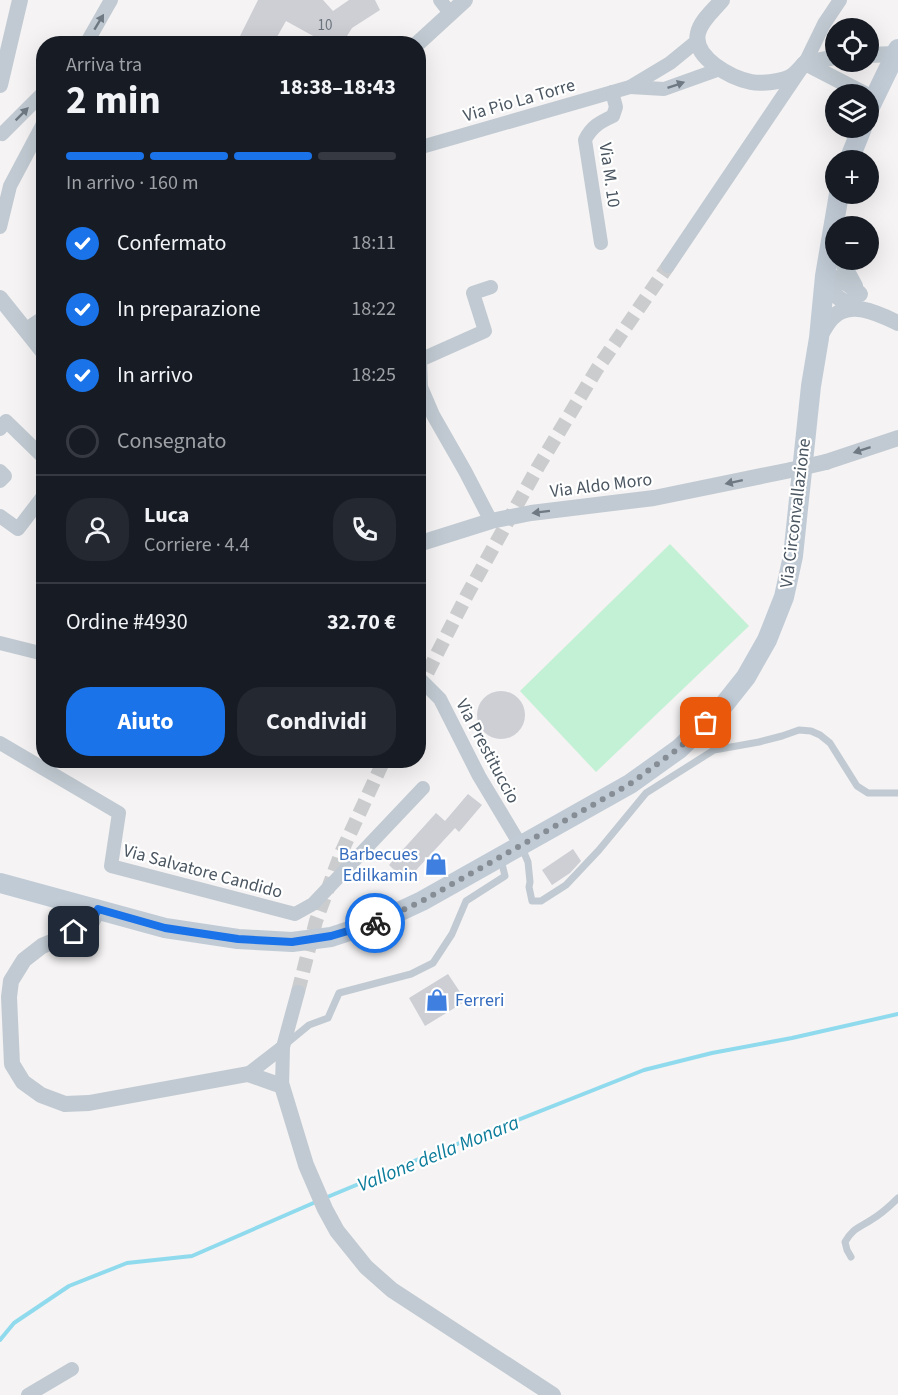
<!DOCTYPE html>
<html lang="it">
<meta charset="utf-8">
<style>
:root{--surface:#171b24;--page:#242831;--text:#f1f3f6;--muted:#9ea1a6;--line:#363941;--accent:#1a73e8}
body{margin:0;font-family:"Source Sans 3",sans-serif;background:var(--page);color:var(--text);height:100vh;display:flex;flex-direction:column;font-size:22px;white-space:nowrap}
*{box-sizing:border-box;margin:0}
p{font-size:20px;color:var(--muted)}
.icon{flex:none;width:33px;height:33px;fill:none;stroke:currentColor;stroke-width:2;stroke-linecap:round;stroke-linejoin:round}
.map{position:relative;flex:1;overflow:hidden}
.sheet{position:absolute;left:36px;top:36px;width:390px;height:732px;display:flex;flex-direction:column;background:var(--surface);border-radius:24px;box-shadow:0 6px 24px #0002}
.sheet>*{flex:none}
.buttons{position:absolute;left:825px;top:18px;display:grid;gap:12px}
.buttons a{display:grid;place-items:center;width:54px;height:54px;border-radius:50%;background:var(--surface);box-shadow:0 6px 24px #0002;font-size:30px}
.pin{position:absolute;display:grid;place-items:center;width:51px;height:51px;color:#fff;margin:-26px;border-radius:12px;box-shadow:0 3px 9px #0006}
.courier{position:absolute;display:grid;place-items:center;width:60px;height:60px;margin:-30px;border:4px solid #1a73e8;border-radius:50%;background:#fff;color:#222;box-shadow:0 2px 8px #0007}
.summary em{font-style:normal;font-weight:700}
.summary div{display:flex;flex-direction:column-reverse}
.summary{display:flex;align-items:center;justify-content:space-between;height:102px;padding:0 30px}
h1{font-size:39px;font-weight:700;line-height:45px}
.bar{display:grid;grid-template-columns:repeat(4,1fr);gap:9px 6px;align-content:center;height:72px;padding:0 30px}
.bar i{height:8px;border-radius:4px;background:var(--line)}
.bar .on{background:var(--accent)}
.bar p{grid-column:span 4}
.line{display:flex;align-items:center;gap:15px;padding:0 30px;border-top:2px solid var(--line)}
.line div{flex:1}
.round{display:grid;place-items:center;flex:none;width:63px;height:63px;border-radius:24px;background:var(--page)}
ol{padding:0 30px;list-style:none}
li{display:flex;align-items:center;gap:18px;height:66px}
li p{margin-inline-start:auto}
li .icon{padding:6px;border-radius:50%;background:var(--accent);color:#fff;stroke-width:4}
li:last-child{color:var(--muted)}
li i{width:33px;height:33px;border:3px solid var(--line);border-radius:50%}
.cta{display:flex;gap:12px;margin-top:auto;padding:12px 30px}
.cta a{flex:1;height:69px;border-radius:24px;background:var(--accent);color:#fff;font-size:24px;font-weight:700;line-height:69px;text-align:center}
.cta a+a{background:var(--page);color:var(--text)}
.map>svg:first-child{display:block}
.green{fill:#c3f1d5}
.lines{fill:none;stroke-linecap:round;stroke-linejoin:round}
.stream{stroke:#90daee;stroke-width:4}
.building{fill:#cdcfd5}
.minor-tunnel{stroke:#caccce;stroke-width:14;stroke-dasharray:14 7;stroke-linecap:butt}
.service{stroke:#c1cad2;stroke-width:7}
.minor{stroke:#c1cad2;stroke-width:14}
.tertiary{stroke:#c1cad2;stroke-width:16}
.secondary{stroke:#c1cbd6;stroke-width:20}
.tertiary-bridge{stroke:#c1cad2;stroke-width:16}
.oneway{fill:#6e7983}
.done{stroke:#868d94;stroke-width:6;stroke-dasharray:0 10.8}
.route{stroke:#1a73e8;stroke-width:8}
.labels{text-anchor:middle;stroke-width:4.5;stroke-linejoin:round;paint-order:stroke}
.number-label{font-size:15px;fill:#6b747e}
.street-label{font-size:18px;fill:#4a5661;stroke:#fff}
.shop-label{font-size:18px;fill:#366cbe;stroke:#fff;text-anchor:end}
.water-label{font-size:20px;font-style:italic;fill:#0c7c9b;stroke:#fff}
</style>
<div class="map">
<svg width="898" height="1395" viewBox="0 0 898 1395">
<rect width="100%" height="100%" fill="#f5f3f3"/>
<!-- green -->
<polygon class="green" points="670,544 749,626 596,772 520,691"/>
<g class="lines">
<!-- stream -->
<g class="stream">
<polyline points="325,1198 409,1163 644,1070 712,1053 792,1038 898,1014"/>
<polyline points="0,1340 14,1323 69,1286 127,1263 192,1256 318,1201"/>
</g>
</g>
<!-- building -->
<g class="building">
<polygon points="258,0 323,0 333,11 349,0 375,0 380,10 352,28 342,44 313,44 315,37 286,21 273,44 250,44 239,38"/>
<circle cx="501" cy="715" r="24"/>
<polygon points="468,794 482,805 459,832 455,828 406,881 389,865 436,813 445,821"/>
<polygon points="573,849 581,861 570,873 552,885 542,870"/>
<polygon points="448,974 466,1001 425,1026 409,998"/>
</g>
<g class="lines">
<!-- minor-tunnel -->
<g class="minor-tunnel">
<polyline points="418,691 467,595 538,467 597,369 668,266"/>
<polyline points="298,992 316,921 341,853 384,760"/>
</g>
<!-- service -->
<g class="service">
<polyline points="522,848 528,862 530,882 529,887 532,901 541,901 566,885 599,850 646,793 714,750 759,742 782,736 799,730 811,731 820,735 830,743 857,786 868,793 898,793"/>
<polyline points="286,1044 309,1025 328,1018 339,993 411,974 433,963 452,934 466,901 505,876 501,860"/>
<path d="M851 1257 847 1250 845 1242C853 1228 859 1228 871 1220 881 1214 890 1206 898 1198"/>
</g>
<!-- minor -->
<g class="minor">
<polyline points="440,0 450,13"/>
<polyline points="86,44 111,0"/>
<polyline points="630,87 664,89 720,69"/>
<polyline points="0,133 2,134 44,92"/>
<polyline points="418,148 630,87 670,63 697,41"/>
<polyline points="0,227 10,186 44,122"/>
<path d="M601 243 585 140C591 127 600 122 613 116L616 107 612 92"/>
<polyline points="668,266 805,63 824,24 840,0"/>
<polyline points="25,330 44,317"/>
<polyline points="0,429 6,421 44,458"/>
<polyline points="0,471 5,476 0,481"/>
<polyline points="0,516 18,529 44,495"/>
<polyline points="491,521 465,471 433,415 421,387 420,360 485,331 473,293 491,287"/>
<polyline points="0,643 44,654"/>
<polyline points="418,677 440,699 479,776 521,846"/>
<polyline points="0,743 119,813 111,866 295,914 313,904 423,788"/>
<polyline points="248,1074 283,1047"/>
<polyline points="282,1086 283,1047 298,992"/>
<polyline points="28,1395 72,1369"/>
</g>
<!-- tertiary -->
<g class="tertiary">
<path d="M722 0C714 10 701 20 698 33 692 58 732 78 751 82 761 84 783 82 792 76 796 73 801 67 805 63"/>
<polyline points="417,44 465,0"/>
<polyline points="868,55 895,54"/>
<polyline points="805,63 865,94"/>
<polyline points="805,63 836,57"/>
<polyline points="0,85 20,0"/>
<polyline points="841,260 855,286"/>
<polyline points="0,298 44,353"/>
<path d="M858 308C837 299 834 297 825 276 842 278 847 283 860 294"/>
<path d="M819 338C823 331 827 323 832 318 850 299 879 314 898 323"/>
<polyline points="826,462 898,438"/>
<polyline points="418,544 491,521 531,513 654,498 791,470"/>
<polyline points="98,909 90,926 42,946 24,960 11,981 9,997 12,1064 23,1082 41,1095 65,1104 89,1103 248,1074 282,1086 306,1165 325,1209 337,1231 366,1267 392,1290 553,1395"/>
</g>
<!-- secondary -->
<g class="secondary">
<polyline points="868,111 898,49"/>
<polyline points="849,160 862,128"/>
<polyline points="0,883 165,928 238,939 292,942 331,937 377,922 422,901 630,784 679,749 719,711 746,677 767,640 784,597 793,556 811,386 819,338 825,276 839,194"/>
</g>
<!-- tertiary-bridge -->
<polyline class="tertiary-bridge" points="791,470 826,462"/>
</g>
<!-- one-way arrows -->
<defs><path id="oneway-solid" d="M-6-.8H1V-3.2L6.5 0L1 3.2V.8H-6Z" transform="scale(1.5)"/></defs>
<g class="oneway">
<use href="#oneway-solid" transform="translate(99 22) rotate(-59)"/>
<use href="#oneway-solid" transform="translate(676 85) rotate(-19)"/>
<use href="#oneway-solid" transform="translate(22 114) rotate(-45)"/>
<use href="#oneway-solid" transform="translate(862 450) rotate(162)"/>
<use href="#oneway-solid" transform="translate(734 482) rotate(168)"/>
<use href="#oneway-solid" transform="translate(541 512) rotate(173)"/>
</g>
<g class="lines">
<!-- done -->
<polyline class="done" points="375,923 422,901 630,784 679,748 706,723"/>
<!-- route -->
<polyline class="route" points="74,932 90,926 98,909 165,928 238,939 292,942 331,936 375,923"/>
</g>
<!-- icons -->
<defs>
<g id="shop-bare" transform="scale(1.8)"><path d="M-5-2.5h2.3a2.7 3.5 0 0 1 5.4 0H5L5.5 6h-11ZM-1.5-2.5h3a1.5 2.3 0 0 0-3 0Z" fill="#3f7fe0" stroke="#fff" stroke-width="2.5" paint-order="stroke"/></g>
</defs>
<g fill-rule="evenodd">
<use href="#shop-bare" x="436" y="864"/>
<use href="#shop-bare" x="437" y="1000"/>
</g>
<g class="labels">
<!-- number labels -->
<g class="number-label">
<text x="325" y="30">10</text>
</g>
<!-- street labels -->
<g class="street-label">
<text transform="translate(519 100) rotate(-16)" y="6">Via Pio La Torre</text>
<text transform="translate(610 175) rotate(82)" y="6">Via M. 10</text>
<text transform="translate(601 485) rotate(-7)" y="6">Via Aldo Moro</text>
<text transform="translate(795 513) rotate(-83)" y="6">Via Circonvallazione</text>
<text transform="translate(488 751) rotate(62)" y="6">Via Prestituccio</text>
<text transform="translate(203 871) rotate(15)" y="6">Via Salvatore Candido</text>
</g>
<!-- shop labels -->
<g class="shop-label">
<text x="418" y="860">Barbecues<tspan x="418" dy="21">Edilkamin</tspan></text>
<text x="455" y="1006" text-anchor="start">Ferreri</text>
</g>
<!-- water labels -->
<g class="water-label">
<text transform="translate(438 1153) rotate(-22)" y="7">Vallone della Monara</text>
</g>
</g>
</svg>
<div class="buttons">
<a><svg class="icon" aria-label="locate" viewBox="0 0 24 24"><circle cx="12" cy="12" r="6"/><path d="M12 2v4M12 18v4M2 12h4M18 12h4"/></svg></a>
<a><svg class="icon" aria-label="layers" viewBox="0 0 24 24"><path d="M12 4l9 5-9 5-9-5zM3 14l9 5 9-5"/></svg></a>
<a>+</a>
<a>−</a>
</div>
<div class="pin" style="left:706px;top:723px;background:#ea580c"><svg class="icon" aria-label="bag" viewBox="0 0 24 24"><path d="M5 8h14l-1 12H6zM9 8a3 3 0 0 1 6 0"/></svg></div>
<div class="pin" style="left:74px;top:932px;background:#1f2937"><svg class="icon" aria-label="home" viewBox="0 0 24 24"><path d="M3 11l9-7 9 7M6 9v11h12V9"/></svg></div>
<div class="courier" style="left:375px;top:923px"><svg class="icon" aria-label="bike" viewBox="0 0 24 24"><circle cx="6" cy="16" r="4"/><circle cx="18" cy="16" r="4"/><path d="M6 16l4-8h5l3 8M10 8l3 8H6M13 5h3"/></svg></div>
<section class="sheet">
<div class="summary"><div><h1>2 min</h1><p>Arriva tra</p></div><em>18:38–18:43</em></div>
<div class="bar"><i class="on"></i><i class="on"></i><i class="on"></i><i></i><p>In arrivo · 160 m</p></div>
<ol>
<li><svg class="icon" aria-label="check" viewBox="0 0 24 24"><path d="M5 12l5 5 9-10"/></svg>Confermato<p>18:11</p></li>
<li><svg class="icon" aria-label="check" viewBox="0 0 24 24"><path d="M5 12l5 5 9-10"/></svg>In preparazione<p>18:22</p></li>
<li><svg class="icon" aria-label="check" viewBox="0 0 24 24"><path d="M5 12l5 5 9-10"/></svg>In arrivo<p>18:25</p></li>
<li><i></i>Consegnato</li>
</ol>
<div class="line" style="height:108px"><a class="round"><svg class="icon" aria-label="person" viewBox="0 0 24 24"><circle cx="12" cy="8" r="4"/><path d="M4 21q1-7 8-7t8 7"/></svg></a><div><b>Luca</b><p>Corriere · 4.4</p></div><a class="round"><svg class="icon" aria-label="phone" viewBox="0 0 24 24"><path d="M5 4h4l2 5-3 2q2 4 5 5l2-3 5 2v4C11 20 4 13 5 4z"/></svg></a></div>
<div class="line" style="height:78px"><div>Ordine #4930</div><b>32.70 €</b></div>
<div class="cta"><a>Aiuto</a><a>Condividi</a></div>
</section>
</div>
